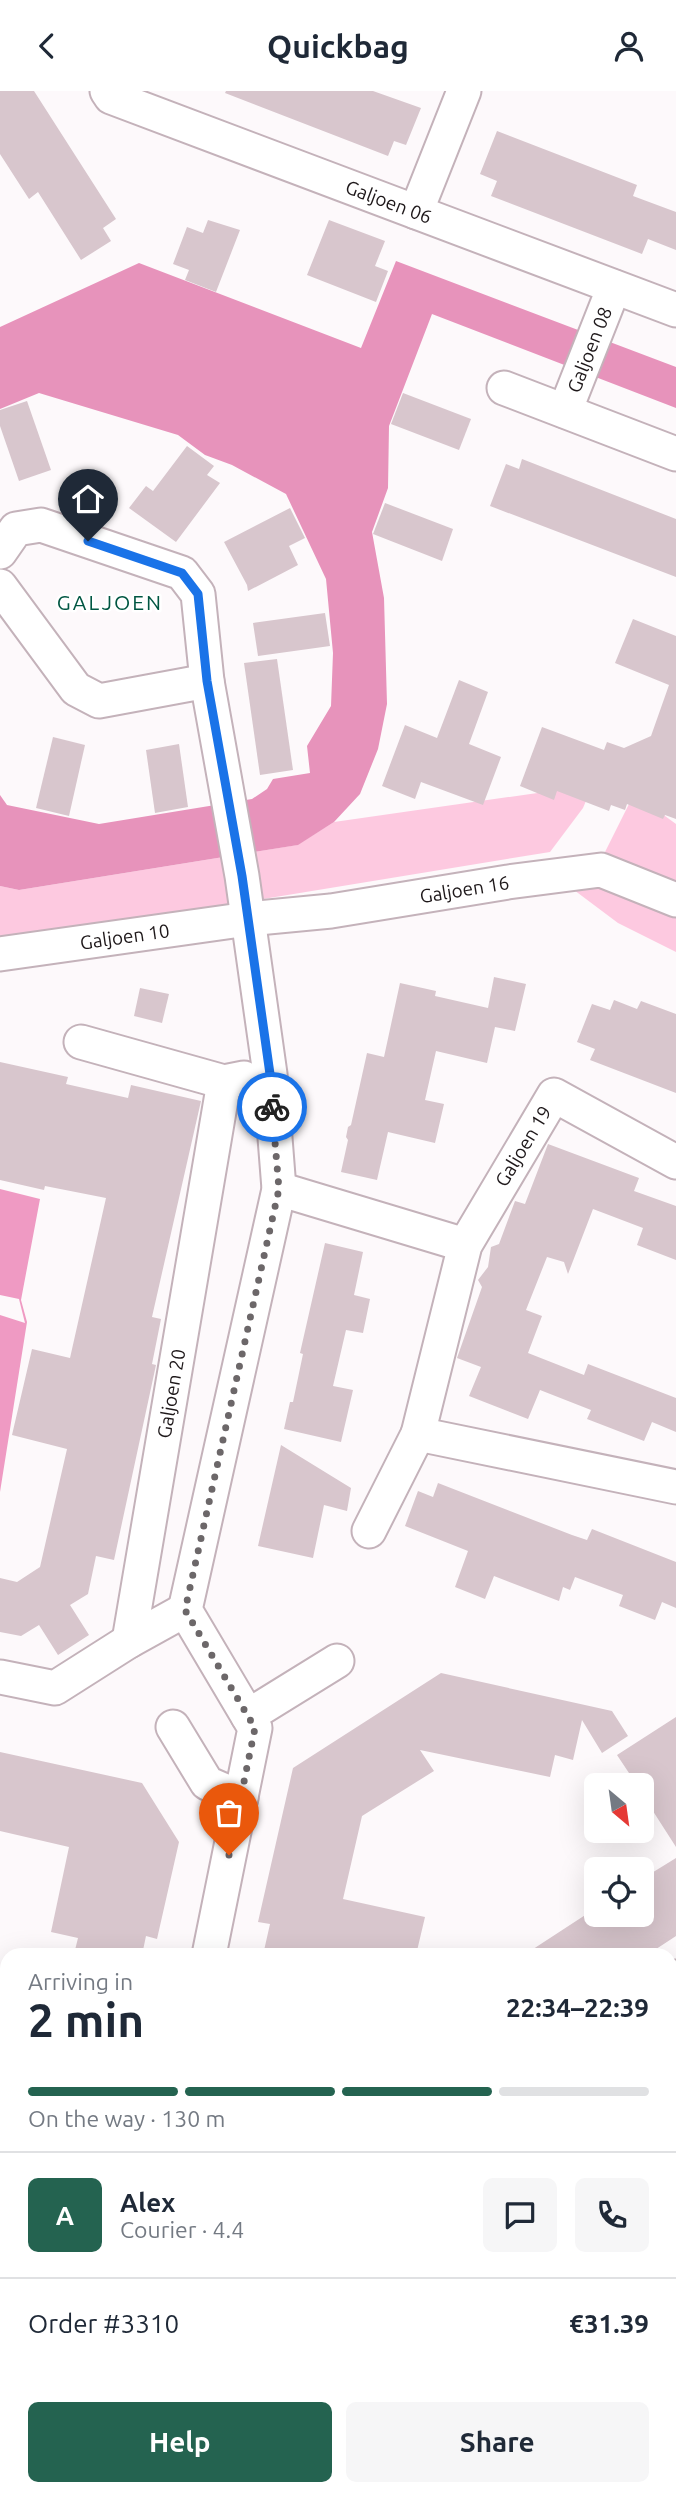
<!DOCTYPE html>
<meta charset="utf-8">
<style>
:root{--surface:#fff;--page:#f6f6f7;--text:#1f2937;--muted:#747a83;--line:#e0e1e3;--accent:#246350}
body{margin:0;font-family:Ubuntu,sans-serif;background:var(--page);color:var(--text);height:100vh;display:flex;flex-direction:column;font-size:26px;white-space:nowrap}
*{box-sizing:border-box;margin:0}
p{font-size:23px;color:var(--muted)}
.icon{flex:none;width:38px;height:38px;fill:none;stroke:currentColor;stroke-width:2;stroke-linecap:round;stroke-linejoin:round}
.map{position:relative;flex:1;overflow:hidden}
.panel{position:absolute;left:0px;top:1857px;width:677px;height:548px;display:flex;flex-direction:column;background:var(--surface);border-radius:21px 21px 0 0;box-shadow:0 7px 28px #0002}
.panel>*{flex:none}
.needle{width:46px;rotate:151deg}
.controls{position:absolute;left:584px;top:1682px;display:grid;gap:14px}
.controls a{display:grid;place-items:center;width:70px;height:70px;border-radius:10px;background:var(--surface);box-shadow:0 7px 28px #0002;font-size:35px}
.pin{position:absolute;display:grid;place-items:center;width:60px;height:60px;color:#fff;margin:-72px -30px;border-radius:50% 50% 50% 0;rotate:-45deg;box-shadow:0 0 7px #0007}
.pin .icon{rotate:45deg}
.courier{position:absolute;display:grid;place-items:center;width:70px;height:70px;margin:-35px;border:5px solid #1a73e8;border-radius:50%;background:#fff;color:#222;box-shadow:0 2px 9px #0007}
.overview em{font-style:normal;font-weight:600}
.overview div{display:flex;flex-direction:column-reverse}
.overview{display:flex;align-items:center;justify-content:space-between;height:119px;padding:0 28px}
h1{font-size:46px;font-weight:600;line-height:52px}
.bar{display:grid;grid-template-columns:repeat(4,1fr);gap:10px 7px;align-content:center;height:84px;padding:0 28px}
.bar i{height:9px;border-radius:5px;background:var(--line)}
.bar .selected{background:var(--accent)}
.bar p{grid-column:span 4}
.line{display:flex;align-items:center;gap:18px;padding:0 28px;border-top:2px solid var(--line)}
.line div{flex:1}
.round{display:grid;place-items:center;flex:none;width:74px;height:74px;border-radius:10px;background:var(--page)}
.action{display:flex;gap:14px;margin-top:auto;padding:14px 28px}
.action a{flex:1;height:80px;border-radius:10px;background:var(--accent);color:#fff;font-size:28px;font-weight:600;line-height:80px;text-align:center}
.action a+a{background:var(--page);color:var(--text)}
header{display:flex;justify-content:space-between;align-items:center;height:91px;padding:0 28px;background:var(--surface);font-size:32px;font-weight:600}
.map>svg:first-child{display:block}
.green{fill:#fdc9e0}
.forest{fill:#ef9ac3}
.water{fill:#e793bb}
.building{fill:#d8c6cd}
.lines{fill:none;stroke-linecap:round;stroke-linejoin:round}
.minor-casing{stroke:#c4b2ba;stroke-width:37}
.minor{stroke:#fff;stroke-width:33}
.done{stroke:#6c6769;stroke-width:7;stroke-dasharray:0 12.6}
.route{stroke:#1a73e8;stroke-width:9}
.labels{text-anchor:middle;stroke-width:5;stroke-linejoin:round;paint-order:stroke}
.street-label{font-size:19px;fill:#1e181a;stroke:#fff}
.neighbourhood-label{font-size:21px;letter-spacing:2px;fill:#005642;stroke:#fff}
</style>
<header><svg class="icon" aria-label="back" viewBox="0 0 24 24"><path d="M15 5l-7 7 7 7"/></svg>Quickbag<svg class="icon" aria-label="person" viewBox="0 0 24 24"><circle cx="12" cy="8" r="4"/><path d="M4 21q1-7 8-7t8 7"/></svg></header>
<div class="map">
<svg width="676" height="2404" viewBox="0 0 676 2404">
<rect width="100%" height="100%" fill="#fdf9fb"/>
<!-- green -->
<g class="green">
<polygon points="579,696 591,698 583,717 550,761 0,851 0,795 19,799 297,754 334,731"/>
<polygon points="632,707 643,709 676,733 676,861 618,832 566,793 588,795"/>
</g>
<!-- forest -->
<polygon class="forest" points="0,1098 40,1108 21,1209 27,1231 0,1401 0,1224 25,1232 19,1208 0,1204"/>
<!-- water -->
<polygon class="water" points="396,170 676,276 676,317 432,223 389,335 388,397 372,441 384,507 387,613 378,658 360,703 334,731 298,754 19,799 0,795 0,704 7,714 99,733 252,708 267,698 273,688 310,682 307,655 331,615 333,562 326,488 286,403 232,374 205,364 178,344 39,302 0,318 0,236 139,172 361,257"/>
<!-- building -->
<g class="building">
<polygon points="0,0 34,0 116,128 103,137 111,150 81,169 38,101 29,108 0,63"/>
<polygon points="226,0 373,0 421,17 406,54 394,50 388,65 225,2"/>
<polygon points="497,40 637,94 633,105 676,121 676,159 648,148 642,163 491,105 497,90 480,83"/>
<polygon points="208,129 240,139 216,201 185,189 189,179 173,173 187,136 203,142"/>
<polygon points="329,129 385,150 375,175 388,180 376,211 307,184"/>
<polygon points="403,302 471,328 459,359 391,333"/>
<polygon points="27,310 51,379 19,390 0,335 0,319"/>
<polygon points="187,355 214,375 207,384 220,392 176,451 129,417 146,395 153,400"/>
<polygon points="522,368 676,428 676,486 490,415 506,373 519,378"/>
<polygon points="385,412 453,438 442,470 373,443"/>
<polygon points="290,417 305,447 289,455 298,474 248,500 247,494 224,451"/>
<polygon points="325,522 330,555 258,565 253,532"/>
<polygon points="633,528 676,545 676,728 665,724 663,728 627,713 625,719 611,714 609,720 557,700 554,709 520,695 542,636 604,659 607,651 624,657 651,645 669,594 615,572"/>
<polygon points="277,568 293,679 260,684 244,572"/>
<polygon points="459,589 488,601 469,653 501,666 483,714 421,691 415,708 382,695 405,634 437,647"/>
<polygon points="53,646 85,654 69,725 36,717"/>
<polygon points="179,653 188,716 155,722 146,659"/>
<polygon points="494,886 526,893 515,940 495,936 487,972 436,960 425,1009 444,1013 435,1052 388,1041 377,1089 341,1081 348,1049 346,1046 348,1036 351,1034 367,962 384,966 400,892 436,900 435,905 488,917"/>
<polygon points="140,897 169,903 162,932 134,925"/>
<polygon points="614,909 637,918 641,910 676,923 676,1002 590,969 595,958 577,951 592,913 610,919"/>
<polygon points="0,971 68,986 66,993 128,1007 131,994 201,1010 152,1226 161,1228 152,1273 156,1274 114,1469 96,1465 88,1503 70,1514 89,1544 58,1564 39,1534 21,1545 0,1541 0,1487 17,1491 40,1476 67,1358 12,1344 32,1258 70,1267 106,1107 45,1095 44,1099 0,1089"/>
<polygon points="548,1053 639,1087 634,1100 676,1115 676,1169 637,1154 643,1137 593,1118 568,1183 564,1171 547,1166 526,1219 542,1225 528,1262 584,1284 588,1273 676,1307 676,1341 652,1331 644,1350 587,1328 591,1319 540,1299 528,1328 469,1305 481,1276 457,1267 482,1196 478,1189 488,1176 491,1156 499,1153 515,1110 525,1113"/>
<polygon points="325,1152 363,1161 354,1204 370,1208 363,1242 346,1239 333,1295 353,1299 341,1351 284,1338 290,1311 293,1311 303,1263 300,1262"/>
<polygon points="281,1354 351,1397 347,1420 324,1414 313,1467 258,1455"/>
<polygon points="438,1392 572,1444 587,1449 592,1438 676,1471 676,1517 662,1511 655,1529 619,1515 623,1504 575,1486 570,1499 563,1496 559,1510 494,1485 485,1508 455,1496 468,1460 405,1435 418,1400 433,1406"/>
<polygon points="441,1582 612,1620 628,1645 602,1662 582,1629 573,1669 555,1664 550,1686 420,1659 434,1680 362,1725 343,1808 425,1826 416,1864 263,1864 270,1833 258,1831 293,1677"/>
<polygon points="676,1626 676,1756 642,1703 642,1694 637,1694 617,1664"/>
<polygon points="0,1661 142,1692 179,1751 157,1848 146,1845 142,1864 94,1864 75,1859 78,1847 51,1841 69,1756 0,1740"/>
<polygon points="676,1767 676,1845 647,1864 524,1864 596,1817 597,1824 601,1824 609,1836 628,1824 642,1824 642,1788"/>
</g>
<g class="lines">
<!-- minor casing -->
<g class="minor-casing">
<g id="minor">
<path id="s1" d="M107 0 111 6 676 219"/>
<polyline points="416,121 464,0"/>
<polyline points="504,297 676,363"/>
<path id="s2" d="M565 320 614 196"/>
<polyline points="0,461 16,438 41,434 182,482 198,503 207,590 242,785 270,983 279,1098 185,1519 255,1637 209,1864"/>
<polyline points="0,495 76,598 99,610 207,590"/>
<path id="s3" d="M0 863 248 828 331 820 508 791 601 779 676 809"/>
<polyline points="81,951 224,991 244,987"/>
<polyline points="676,1071 554,1004 465,1154 418,1343 676,1396"/>
<polyline points="279,1098 465,1154"/>
<polyline points="369,1440 418,1343"/>
<path id="s4" d="M185 1519 129 1550 224 991"/>
<polyline points="0,1586 55,1597 129,1550"/>
<polyline points="248,1625 337,1570"/>
<polyline points="173,1636 207,1692 241,1707"/>
<polyline points="670,1890 676,1886"/>
<polyline points="670,2007 676,2016"/>
<polyline points="0,2023 7,2024"/>
<polyline points="670,2382 676,2378"/>
<polyline points="394,2398 400,2404"/>
<polyline points="41,2404 52,2398"/>
<polyline points="146,2404 156,2398"/>
<polyline points="271,2404 282,2398"/>
<polyline points="635,2404 645,2398"/>
</g>
</g>
<!-- minor -->
<use href="#minor" class="minor"/>
</g>
<g class="lines">
<!-- done -->
<polyline class="done" points="229,1764 255,1637 185,1519 279,1098 272,1016"/>
<!-- route -->
<polyline class="route" points="88,450 182,482 198,503 207,590 242,785 270,983 272,1016"/>
</g>
<g class="labels">
<!-- street labels -->
<g class="street-label">
<text dy="7" stroke="none"><textPath href="#s1" startOffset="304">Galjoen 06</textPath></text>
<text dy="7" stroke="none"><textPath href="#s2" startOffset="66">Galjoen 08</textPath></text>
<text dy="7" stroke="none"><textPath href="#s3" startOffset="469">Galjoen 16</textPath></text>
<text dy="7" stroke="none"><textPath href="#s3" startOffset="126">Galjoen 10</textPath></text>
<text transform="translate(523 1055) rotate(-59)" y="7">Galjoen 19</text>
<text dy="7" stroke="none"><textPath href="#s4" startOffset="315">Galjoen 20</textPath></text>
</g>
<!-- neighbourhood labels -->
<g class="neighbourhood-label">
<text x="110" y="519">GALJOEN</text>
</g>
</g>
</svg>
<div class="controls">
<a><svg class="needle" viewBox="-14 -14 28 28"><path d="M0-13l5 13h-10z" fill="#e53935"/><path d="M0 13l5-13h-10z" fill="#747a83"/></svg></a>
<a><svg class="icon" aria-label="locate" viewBox="0 0 24 24"><circle cx="12" cy="12" r="6"/><path d="M12 2v4M12 18v4M2 12h4M18 12h4"/></svg></a>
</div>
<div class="pin" style="left:229px;top:1764px;background:#ea580c"><svg class="icon" aria-label="bag" viewBox="0 0 24 24"><path d="M5 8h14l-1 12H6zM9 8a3 3 0 0 1 6 0"/></svg></div>
<div class="pin" style="left:88px;top:450px;background:#1f2937"><svg class="icon" aria-label="home" viewBox="0 0 24 24"><path d="M3 11l9-7 9 7M6 9v11h12V9"/></svg></div>
<div class="courier" style="left:272px;top:1016px"><svg class="icon" aria-label="bike" viewBox="0 0 24 24"><circle cx="6" cy="16" r="4"/><circle cx="18" cy="16" r="4"/><path d="M6 16l4-8h5l3 8M10 8l3 8H6M13 5h3"/></svg></div>
<section class="panel">
<div class="overview"><div><h1>2 min</h1><p>Arriving in</p></div><em>22:34–22:39</em></div>
<div class="bar"><i class="selected"></i><i class="selected"></i><i class="selected"></i><i></i><p>On the way · 130 m</p></div>
<div class="line" style="height:126px"><b class="round" style="background:var(--accent);color:#fff">A</b><div><b>Alex</b><p>Courier · 4.4</p></div><a class="round"><svg class="icon" aria-label="chat" viewBox="0 0 24 24"><path d="M4 5h16v11H9l-5 4z"/></svg></a><a class="round"><svg class="icon" aria-label="phone" viewBox="0 0 24 24"><path d="M5 4h4l2 5-3 2q2 4 5 5l2-3 5 2v4C11 20 4 13 5 4z"/></svg></a></div>
<div class="line" style="height:91px"><div>Order #3310</div><b>€31.39</b></div>
<div class="action"><a>Help</a><a>Share</a></div>
</section>
</div>
